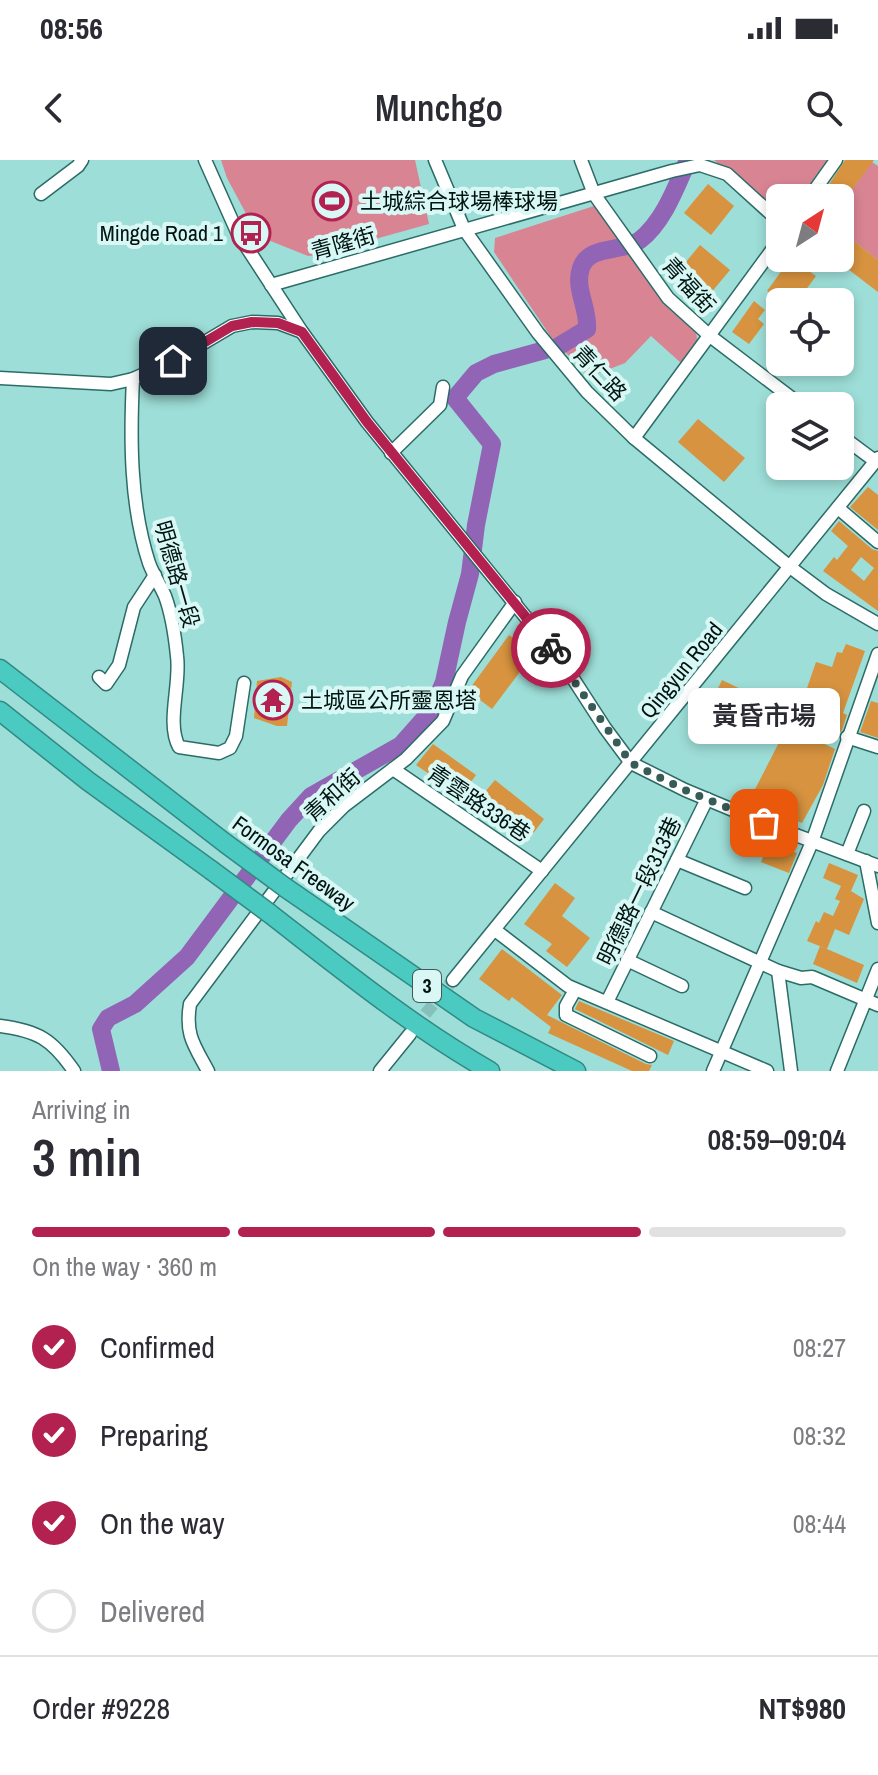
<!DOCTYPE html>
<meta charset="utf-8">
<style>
:root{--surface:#fff;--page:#f7f7f7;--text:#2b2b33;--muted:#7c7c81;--line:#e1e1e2;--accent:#b2214f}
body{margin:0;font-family:"Archivo Narrow","Noto Sans TC",sans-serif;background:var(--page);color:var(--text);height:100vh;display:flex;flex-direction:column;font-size:30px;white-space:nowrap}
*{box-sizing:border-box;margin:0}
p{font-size:26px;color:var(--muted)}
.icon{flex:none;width:44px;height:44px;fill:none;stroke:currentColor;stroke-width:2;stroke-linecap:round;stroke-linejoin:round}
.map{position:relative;height:911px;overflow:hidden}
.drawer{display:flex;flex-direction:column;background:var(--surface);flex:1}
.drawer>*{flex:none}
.needle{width:52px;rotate:36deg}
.controls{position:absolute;left:766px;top:24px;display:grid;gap:16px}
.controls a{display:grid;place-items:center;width:88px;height:88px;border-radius:12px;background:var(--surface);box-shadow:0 4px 12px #0003;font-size:40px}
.pin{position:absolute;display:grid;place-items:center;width:68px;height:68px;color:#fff;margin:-34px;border-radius:16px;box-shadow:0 4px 12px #0006}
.courier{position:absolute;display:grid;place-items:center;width:80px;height:80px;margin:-40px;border:6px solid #b2214f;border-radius:50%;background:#fff;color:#222;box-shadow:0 2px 10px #0007}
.bubble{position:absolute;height:56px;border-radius:12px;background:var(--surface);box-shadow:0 4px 12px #0003;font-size:26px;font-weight:600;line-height:56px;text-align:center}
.head em{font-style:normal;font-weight:600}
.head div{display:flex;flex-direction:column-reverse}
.head{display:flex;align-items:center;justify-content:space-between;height:136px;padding:0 32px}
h1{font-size:52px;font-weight:600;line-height:60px}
.bar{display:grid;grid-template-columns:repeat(4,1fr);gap:12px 8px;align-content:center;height:96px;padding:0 32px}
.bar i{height:10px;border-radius:6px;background:var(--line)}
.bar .current{background:var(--accent)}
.bar p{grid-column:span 4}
.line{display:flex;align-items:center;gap:20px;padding:0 32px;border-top:2px solid var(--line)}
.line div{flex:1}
ol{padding:0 32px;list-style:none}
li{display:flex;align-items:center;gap:24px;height:88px}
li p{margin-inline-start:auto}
li .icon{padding:8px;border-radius:50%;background:var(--accent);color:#fff;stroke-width:4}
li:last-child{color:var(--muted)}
li i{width:44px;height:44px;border:4px solid var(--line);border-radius:50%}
.status{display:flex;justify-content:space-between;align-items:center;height:56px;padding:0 40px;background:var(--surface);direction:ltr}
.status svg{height:22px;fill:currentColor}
header{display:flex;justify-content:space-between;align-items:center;height:104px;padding:0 32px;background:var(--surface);font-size:36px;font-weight:600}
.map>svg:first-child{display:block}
.green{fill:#d88493}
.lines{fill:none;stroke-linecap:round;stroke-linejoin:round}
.river{stroke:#9164b5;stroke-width:18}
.building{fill:#d7933f;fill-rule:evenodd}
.minor-tunnel{stroke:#86c0ba;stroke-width:12;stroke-dasharray:12 6;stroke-linecap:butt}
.minor-casing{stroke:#2c6c67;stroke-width:15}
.highway-casing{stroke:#318a84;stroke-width:21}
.minor{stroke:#fff;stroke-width:12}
.highway{stroke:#4bcac1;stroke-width:18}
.highway-bridge-casing{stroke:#318a84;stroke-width:21;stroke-linecap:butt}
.highway-bridge{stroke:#4bcac1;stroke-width:18}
.done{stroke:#375b57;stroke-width:8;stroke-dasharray:0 14.4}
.route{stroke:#b2214f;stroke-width:10}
.labels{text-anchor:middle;stroke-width:8;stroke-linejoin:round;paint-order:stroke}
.shield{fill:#d9f8f5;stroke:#415856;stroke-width:2}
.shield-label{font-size:20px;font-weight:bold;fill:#001412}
.poi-label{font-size:22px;fill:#001412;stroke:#d9f8f5;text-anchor:start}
.street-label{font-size:22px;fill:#001412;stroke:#d9f8f5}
</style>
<div class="status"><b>08:56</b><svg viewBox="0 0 49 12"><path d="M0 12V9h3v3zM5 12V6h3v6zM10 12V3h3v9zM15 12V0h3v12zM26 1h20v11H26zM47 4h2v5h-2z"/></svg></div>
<header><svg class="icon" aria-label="back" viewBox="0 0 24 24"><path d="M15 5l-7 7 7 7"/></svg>Munchgo<svg class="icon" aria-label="search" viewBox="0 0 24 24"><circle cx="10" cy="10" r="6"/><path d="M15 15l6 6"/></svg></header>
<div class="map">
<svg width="878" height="911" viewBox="0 0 878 911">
<rect width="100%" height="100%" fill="#9eded8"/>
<!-- green -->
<g class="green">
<polygon points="221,0 415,0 429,64 318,95 308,96 258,76 227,18"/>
<polygon points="714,0 827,0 800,38 780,38 780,53"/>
<polygon points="872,2 878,6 878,100 840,70 840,46"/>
<polygon points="594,46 695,168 698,183 681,203 651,176 625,203 589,217 551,177 494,92 495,78"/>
</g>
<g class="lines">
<!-- river -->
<g class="river">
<path d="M559 186 587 169C589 149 574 128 581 108 589 84 622 93 640 80 664 61 676 27 688 0"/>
<polyline points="111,911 101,869 108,858 135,844 187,797 289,660 311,636 401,585 432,550 444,522 457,462 470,414 476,365 492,284 455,238 476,213 494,204 545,190"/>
</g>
</g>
<!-- building -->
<g class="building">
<polygon points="845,0 874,0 840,46 840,38 820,38"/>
<polygon points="708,24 734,46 711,75 684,53"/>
<polygon points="840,70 878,100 878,132 840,103"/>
<polygon points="700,85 730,110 705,140 675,115"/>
<polygon points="791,98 816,116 797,142 782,142 767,131"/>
<polygon points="754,141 765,150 758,159 764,164 749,184 732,172"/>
<polygon points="698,259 745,298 724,322 678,282"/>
<polygon points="868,327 878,335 878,370 850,347"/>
<path d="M839 361 872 389 878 391V451L823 411 834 397 837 400 848 386 831 371ZM861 397 874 408 864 421 851 410Z"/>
<polygon points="509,475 534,493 492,549 468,531"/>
<polygon points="846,484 865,491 843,553 847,555 842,570 838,575 812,578 835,589 823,625 802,663 749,641 788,565 807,575 803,553 811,529 807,528 816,502 832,507 837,492 842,493"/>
<polygon points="281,517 292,522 287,566 277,566 254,558 257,521"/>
<polygon points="722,520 747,532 732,561 708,549"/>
<polygon points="871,541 878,543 878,578 860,572"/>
<polygon points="433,584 476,615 461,636 416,605"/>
<polygon points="495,620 544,659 529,679 479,639"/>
<polygon points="769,682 797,693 789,713 761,702"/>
<polygon points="829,703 858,715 851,731 864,739 849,775 835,769 827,789 807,781 816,761 819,763 824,752 833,756 840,741 835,739 841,726 823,718"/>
<polygon points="555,723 575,738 562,756 590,778 567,807 546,791 552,784 524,764"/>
<polygon points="820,786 864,805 857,823 813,804"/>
<polygon points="502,789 562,835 547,855 646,904 652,905 649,911 632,911 548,873 551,867 512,837 509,841 479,819"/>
<polygon points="579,841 674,881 668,895 575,849"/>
</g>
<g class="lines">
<!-- minor-tunnel -->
<polyline class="minor-tunnel" points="414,868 453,820"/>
<!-- minor casing -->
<g class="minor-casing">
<g id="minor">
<polyline points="205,0 238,74 302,172 367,262 563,503 605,568 631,603 685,630 764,663 878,706"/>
<polyline points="435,0 464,69 538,173 587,232 634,278 790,407 826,434 878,464"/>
<polyline points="581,0 594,34 668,138 710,176 802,246"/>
<polyline points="41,34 78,6 82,0"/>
<polyline points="809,38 836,0"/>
<polyline points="271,125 672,11 700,5 727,14 780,62"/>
<polyline points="0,218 111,224 133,219"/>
<polyline points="840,275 875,301"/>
<polyline points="634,278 780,79"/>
<polyline points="391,293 440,245 443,227"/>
<polyline points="838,348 878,382"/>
<polyline points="99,517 106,524 119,505 134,447 155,415"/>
<path d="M244 523 236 576 230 588 219 593 179 587C166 563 181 524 177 496 175 476 172 455 165 436 160 425 153 414 149 403 130 345 130 279 133 219L173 201 232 166 252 162 278 163 302 172"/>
<polyline points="847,577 878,587"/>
<polyline points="393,609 542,711"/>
<polyline points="847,694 864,651"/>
<polyline points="677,700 745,728"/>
<polyline points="866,701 878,763"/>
<polyline points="651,752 778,811 791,911"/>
<polyline points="495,770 568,826 767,911"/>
<polyline points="627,800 682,826"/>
<polyline points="778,811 801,818 812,817 878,845"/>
<polyline points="453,820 878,298"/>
<polyline points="575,830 566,846 566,855 650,896"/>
<polyline points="607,842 707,639"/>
<path d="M0 866C38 871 52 879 74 911"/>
<path d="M208 911C194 885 185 875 190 844L319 671 344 646 406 599 443 561 462 516 515 442"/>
<polyline points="380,911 410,874"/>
<polyline points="713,911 812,682 878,494"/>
<polyline points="837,911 878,809"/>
</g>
</g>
<!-- highway casing -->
<g class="highway-casing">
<g id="highway">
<polyline points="0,509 225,683"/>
<polyline points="0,551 88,621 211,710"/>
<polyline points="286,728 474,858 576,911"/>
<path d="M269 753C340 808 411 866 490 911"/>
</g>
</g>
<!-- minor -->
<use href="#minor" class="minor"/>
<!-- highway -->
<use href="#highway" class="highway"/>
<!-- highway-bridge casing -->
<g class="highway-bridge-casing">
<g id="highway-bridge">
<polyline points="225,683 286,728"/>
<polyline points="211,710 269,753"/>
</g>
</g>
<!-- highway-bridge -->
<use href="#highway-bridge" class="highway-bridge"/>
</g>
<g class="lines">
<!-- done -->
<polyline class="done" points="551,488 631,603 685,630 764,663"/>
<!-- route -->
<polyline class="route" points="173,201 232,166 252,162 278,163 302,172 367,262 551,488"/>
</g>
<!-- icons -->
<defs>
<g id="stadium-ring" transform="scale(2)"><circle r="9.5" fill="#d9f8f5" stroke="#b2214f" stroke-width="1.5"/><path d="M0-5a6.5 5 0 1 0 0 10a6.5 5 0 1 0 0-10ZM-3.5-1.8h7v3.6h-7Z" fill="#b2214f"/></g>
<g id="bus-ring" transform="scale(2)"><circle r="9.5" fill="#d9f8f5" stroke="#b2214f" stroke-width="1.5"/><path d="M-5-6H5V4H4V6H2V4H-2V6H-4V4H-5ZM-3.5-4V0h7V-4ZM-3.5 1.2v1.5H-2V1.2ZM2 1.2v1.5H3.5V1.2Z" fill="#b2214f"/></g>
<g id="temple-ring" transform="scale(2)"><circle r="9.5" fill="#d9f8f5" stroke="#b2214f" stroke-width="1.5"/><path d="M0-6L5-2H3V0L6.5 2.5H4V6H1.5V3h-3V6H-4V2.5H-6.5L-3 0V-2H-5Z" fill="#b2214f"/></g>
</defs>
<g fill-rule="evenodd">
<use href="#stadium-ring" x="332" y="41"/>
<use href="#bus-ring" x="251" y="73"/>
<use href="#temple-ring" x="273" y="540"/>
</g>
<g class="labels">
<!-- shield labels -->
<rect class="shield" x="413" y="810" width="28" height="32" rx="6"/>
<g class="shield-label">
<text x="427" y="833">3</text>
</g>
<!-- poi labels -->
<g class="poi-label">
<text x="360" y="49">土城綜合球場棒球場</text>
<text x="223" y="81" text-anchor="end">Mingde Road 1</text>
<text x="301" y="548">土城區公所靈恩塔</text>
</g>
<!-- street labels -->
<g class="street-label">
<text transform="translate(343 83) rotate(-16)" y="8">青隆街</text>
<text transform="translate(689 125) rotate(48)" y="8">青福街</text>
<text transform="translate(600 213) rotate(47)" y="8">青仁路</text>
<text transform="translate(177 414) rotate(74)" y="8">明德路一段</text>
<text transform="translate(681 510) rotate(-51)" y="8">Qingyun Road</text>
<text transform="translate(332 635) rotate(-42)" y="8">青和街</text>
<text transform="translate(479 643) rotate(34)" y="8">青雲路336巷</text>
<text transform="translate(294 703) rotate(36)" y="8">Formosa Freeway</text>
<text transform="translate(639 731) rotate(-64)" y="8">明德路一段313巷</text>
</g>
</g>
</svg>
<div class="controls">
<a><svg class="needle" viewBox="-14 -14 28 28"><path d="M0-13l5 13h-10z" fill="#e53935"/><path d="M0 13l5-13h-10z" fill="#7c7c81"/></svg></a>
<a><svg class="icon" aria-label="locate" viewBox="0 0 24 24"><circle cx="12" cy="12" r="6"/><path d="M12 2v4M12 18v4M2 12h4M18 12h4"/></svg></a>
<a><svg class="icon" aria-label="layers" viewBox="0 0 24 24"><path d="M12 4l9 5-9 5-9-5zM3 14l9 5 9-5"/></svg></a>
</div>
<div class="pin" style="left:764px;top:663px;background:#ea580c"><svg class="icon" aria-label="bag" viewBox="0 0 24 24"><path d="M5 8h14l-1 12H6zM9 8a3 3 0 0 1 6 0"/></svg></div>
<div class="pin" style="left:173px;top:201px;background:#1f2937"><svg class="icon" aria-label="home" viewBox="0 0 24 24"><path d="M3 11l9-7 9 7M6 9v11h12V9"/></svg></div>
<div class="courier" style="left:551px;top:488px"><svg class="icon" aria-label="bike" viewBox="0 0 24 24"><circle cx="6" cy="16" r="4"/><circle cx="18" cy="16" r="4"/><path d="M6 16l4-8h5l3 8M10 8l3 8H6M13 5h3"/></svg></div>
<div class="bubble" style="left:688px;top:528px;width:152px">黃昏市場</div>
</div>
<section class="drawer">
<div class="head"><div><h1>3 min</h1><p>Arriving in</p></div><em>08:59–09:04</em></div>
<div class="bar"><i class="current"></i><i class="current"></i><i class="current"></i><i></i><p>On the way · 360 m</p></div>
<ol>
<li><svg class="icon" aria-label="check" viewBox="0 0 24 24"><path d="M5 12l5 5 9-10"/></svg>Confirmed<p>08:27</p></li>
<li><svg class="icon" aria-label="check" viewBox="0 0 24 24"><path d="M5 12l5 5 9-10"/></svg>Preparing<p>08:32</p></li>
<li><svg class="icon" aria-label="check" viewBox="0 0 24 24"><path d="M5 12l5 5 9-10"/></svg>On the way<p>08:44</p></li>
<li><i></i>Delivered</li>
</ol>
<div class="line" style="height:104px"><div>Order #9228</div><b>NT$980</b></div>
</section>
